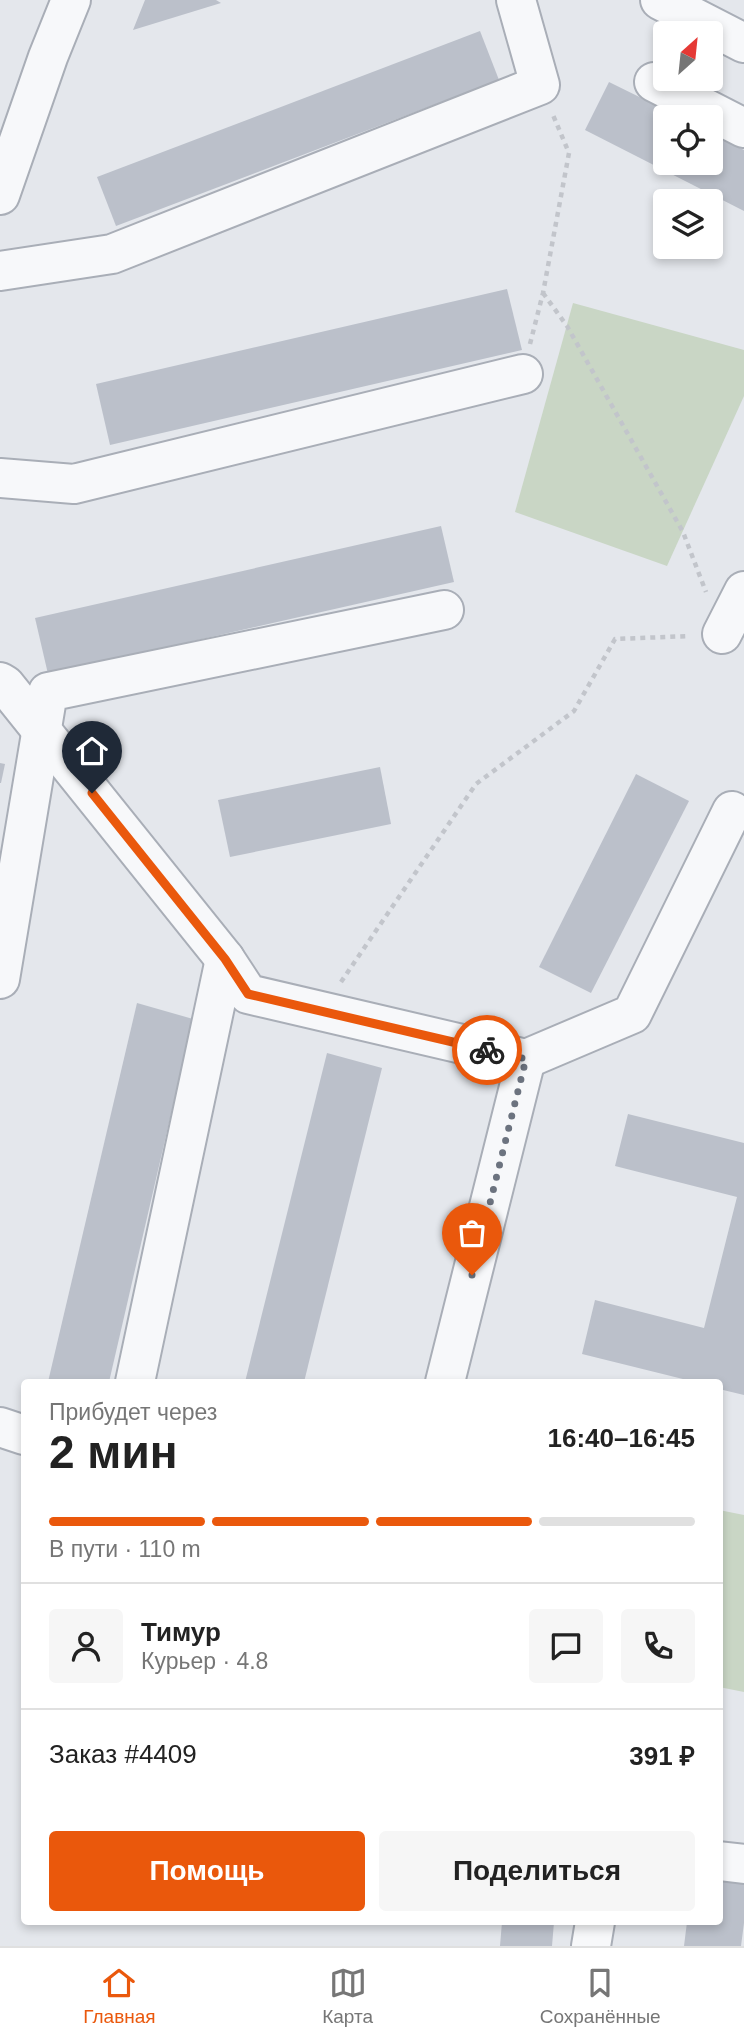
<!DOCTYPE html>
<html lang="ru">
<meta charset="utf-8">
<style>
:root{--surface:#fff;--page:#f6f6f6;--text:#222;--muted:#767676;--line:#e0e0e0;--accent:#ea580c}
body{margin:0;font-family:Arial,sans-serif;background:var(--page);color:var(--text);height:100vh;display:flex;flex-direction:column;font-size:26px;white-space:nowrap}
*{box-sizing:border-box;margin:0}
p{font-size:23px;color:var(--muted)}
.icon{flex:none;width:38px;height:38px;fill:none;stroke:currentColor;stroke-width:2;stroke-linecap:round;stroke-linejoin:round}
.map{position:relative;flex:1;overflow:hidden}
.sheet{position:absolute;left:21px;top:1379px;width:702px;height:546px;display:flex;flex-direction:column;background:var(--surface);border-radius:7px;box-shadow:0 4px 10px #0003}
.sheet>*{flex:none}
.needle{width:46px;rotate:27deg}
.fabs{position:absolute;left:653px;top:21px;display:grid;gap:14px}
.fabs a{display:grid;place-items:center;width:70px;height:70px;border-radius:7px;background:var(--surface);box-shadow:0 4px 10px #0003;font-size:35px}
.pin{position:absolute;display:grid;place-items:center;width:60px;height:60px;color:#fff;margin:-72px -30px;border-radius:50% 50% 50% 0;rotate:-45deg;box-shadow:0 0 7px #0007}
.pin .icon{rotate:45deg}
.courier{position:absolute;display:grid;place-items:center;width:70px;height:70px;margin:-35px;border:5px solid #ea580c;border-radius:50%;background:#fff;color:#222;box-shadow:0 2px 9px #0007}
.headline em{font-style:normal;font-weight:700}
.headline div{display:flex;flex-direction:column-reverse}
.headline{display:flex;align-items:center;justify-content:space-between;height:119px;padding:0 28px}
h1{font-size:46px;font-weight:700;line-height:52px}
.bar{display:grid;grid-template-columns:repeat(4,1fr);gap:10px 7px;align-content:center;height:84px;padding:0 28px}
.bar i{height:9px;border-radius:5px;background:var(--line)}
.bar .active{background:var(--accent)}
.bar p{grid-column:span 4}
.line{display:flex;align-items:center;gap:18px;padding:0 28px;border-top:2px solid var(--line)}
.line div{flex:1}
.round{display:grid;place-items:center;flex:none;width:74px;height:74px;border-radius:7px;background:var(--page)}
.cta{display:flex;gap:14px;margin-top:auto;padding:14px 28px}
.cta a{flex:1;height:80px;border-radius:7px;background:var(--accent);color:#fff;font-size:28px;font-weight:700;line-height:80px;text-align:center}
.cta a+a{background:var(--page);color:var(--text)}
.tab-bar{display:flex;justify-content:space-around;align-items:center;height:98px;border-top:2px solid var(--line);background:var(--surface);font-size:19px;color:var(--muted)}
.tab-bar a{display:grid;justify-items:center;gap:4px}
.tab-bar .active{color:var(--accent)}
.map>svg:first-child{display:block}
.green{fill:#c9d6c5}
.building{fill:#bbc0ca}
.lines{fill:none;stroke-linecap:round;stroke-linejoin:round}
.minor-casing{stroke:#a9aeb7;stroke-width:42}
.path{stroke:#c2c5cb;stroke-width:4.5;stroke-dasharray:5 5;stroke-linecap:butt}
.minor{stroke:#f7f8fa;stroke-width:38}
.done{stroke:#6c737f;stroke-width:7;stroke-dasharray:0 12.6}
.route{stroke:#ea580c;stroke-width:9}
</style>
<div class="map">
<svg width="744" height="1946" viewBox="0 0 744 1946">
<rect width="100%" height="100%" fill="#e4e7ec"/>
<!-- green -->
<g class="green">
<polygon points="573,303 744,350 744,396 667,566 515,512"/>
<polygon points="719,1510 744,1515 744,1692 719,1687"/>
</g>
<!-- building -->
<g class="building">
<polygon points="145,0 216,0 221,3 133,30"/>
<polygon points="480,31 499,80 116,226 97,177"/>
<polygon points="609,82 680,117 665,117 665,163 710,163 710,133 744,150 744,211 585,130"/>
<polygon points="507,289 522,350 110,445 96,384"/>
<polygon points="441,526 454,582 48,674 35,618"/>
<polygon points="0,763 5,764 1,783 0,783"/>
<polygon points="380,767 391,824 230,857 218,800"/>
<polygon points="636,774 689,801 591,993 539,967"/>
<polygon points="137,1003 193,1019 109,1382 48,1382"/>
<polygon points="327,1053 382,1068 304,1382 245,1382"/>
<polygon points="628,1114 744,1143 744,1395 719,1389 719,1382 695,1382 582,1354 595,1300 704,1328 737,1197 615,1166"/>
<polygon points="719,1870 744,1874 744,1923 741,1946 684,1946 687,1922 719,1922"/>
<polygon points="502,1922 554,1922 552,1946 500,1946"/>
</g>
<g class="lines">
<!-- minor casing -->
<g class="minor-casing">
<g id="minor">
<polyline points="660,0 744,43"/>
<polyline points="654,82 744,128"/>
<polyline points="0,195 48,57 71,0"/>
<polyline points="0,271 112,254 540,85 516,0"/>
<polyline points="0,478 74,484 523,374"/>
<polyline points="722,634 744,591"/>
<polyline points="0,682 5,685 225,959 248,994 526,1059"/>
<polyline points="0,979 48,692 444,610"/>
<polyline points="526,1059 632,1014 732,811"/>
<polyline points="135,1382 225,959"/>
<polyline points="445,1382 526,1059"/>
<polyline points="0,1427 24,1435"/>
<polyline points="719,1861 744,1864"/>
<polyline points="591,1946 595,1922"/>
</g>
</g>
<!-- path -->
<g class="path">
<polyline points="543,293 567,326 683,532 706,592"/>
<polyline points="530,344 543,293 569,153 553,115"/>
<polyline points="341,982 476,784 574,711 615,639 690,636"/>
</g>
<!-- minor -->
<use href="#minor" class="minor"/>
</g>
<g class="lines">
<!-- done -->
<polyline class="done" points="472,1275 526,1059 487,1050"/>
<!-- route -->
<polyline class="route" points="92,793 225,959 248,994 487,1050"/>
</g>
</svg>
<div class="fabs">
<a><svg class="needle" viewBox="-14 -14 28 28"><path d="M0-13l5 13h-10z" fill="#e53935"/><path d="M0 13l5-13h-10z" fill="#767676"/></svg></a>
<a><svg class="icon" aria-label="locate" viewBox="0 0 24 24"><circle cx="12" cy="12" r="6"/><path d="M12 2v4M12 18v4M2 12h4M18 12h4"/></svg></a>
<a><svg class="icon" aria-label="layers" viewBox="0 0 24 24"><path d="M12 4l9 5-9 5-9-5zM3 14l9 5 9-5"/></svg></a>
</div>
<div class="pin" style="left:472px;top:1275px;background:#ea580c"><svg class="icon" aria-label="bag" viewBox="0 0 24 24"><path d="M5 8h14l-1 12H6zM9 8a3 3 0 0 1 6 0"/></svg></div>
<div class="pin" style="left:92px;top:793px;background:#1f2937"><svg class="icon" aria-label="home" viewBox="0 0 24 24"><path d="M3 11l9-7 9 7M6 9v11h12V9"/></svg></div>
<div class="courier" style="left:487px;top:1050px"><svg class="icon" aria-label="bike" viewBox="0 0 24 24"><circle cx="6" cy="16" r="4"/><circle cx="18" cy="16" r="4"/><path d="M6 16l4-8h5l3 8M10 8l3 8H6M13 5h3"/></svg></div>
<section class="sheet">
<div class="headline"><div><h1>2 мин</h1><p>Прибудет через</p></div><em>16:40–16:45</em></div>
<div class="bar"><i class="active"></i><i class="active"></i><i class="active"></i><i></i><p>В пути · 110 m</p></div>
<div class="line" style="height:126px"><a class="round"><svg class="icon" aria-label="person" viewBox="0 0 24 24"><circle cx="12" cy="8" r="4"/><path d="M4 21q1-7 8-7t8 7"/></svg></a><div><b>Тимур</b><p>Курьер · 4.8</p></div><a class="round"><svg class="icon" aria-label="chat" viewBox="0 0 24 24"><path d="M4 5h16v11H9l-5 4z"/></svg></a><a class="round"><svg class="icon" aria-label="phone" viewBox="0 0 24 24"><path d="M5 4h4l2 5-3 2q2 4 5 5l2-3 5 2v4C11 20 4 13 5 4z"/></svg></a></div>
<div class="line" style="height:91px"><div>Заказ #4409</div><b>391 ₽</b></div>
<div class="cta"><a>Помощь</a><a>Поделиться</a></div>
</section>
</div>
<nav class="tab-bar">
<a class="active"><svg class="icon" aria-label="home" viewBox="0 0 24 24"><path d="M3 11l9-7 9 7M6 9v11h12V9"/></svg>Главная</a>
<a><svg class="icon" aria-label="map" viewBox="0 0 24 24"><path d="M3 6l6-2 6 2 6-2v14l-6 2-6-2-6 2zM9 4v14M15 6v14"/></svg>Карта</a>
<a><svg class="icon" aria-label="saved" viewBox="0 0 24 24"><path d="M7 4h10v16l-5-4-5 4z"/></svg>Сохранённые</a>
</nav>
